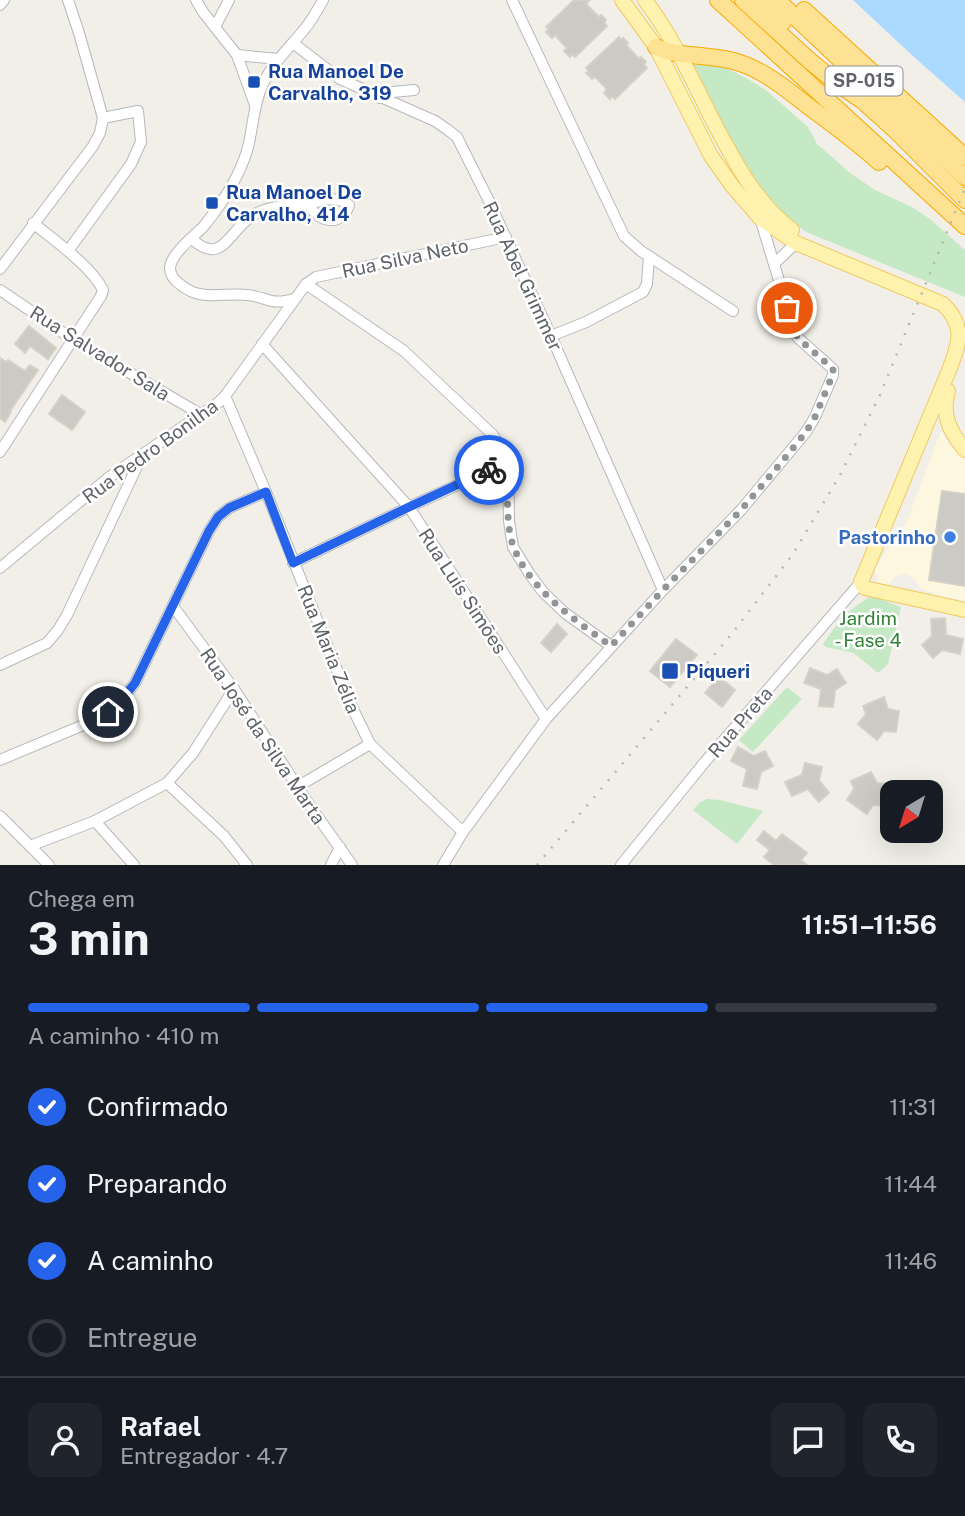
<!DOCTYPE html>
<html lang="pt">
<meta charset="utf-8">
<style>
:root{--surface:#171b24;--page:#20242c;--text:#f1f3f6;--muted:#9ea1a6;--line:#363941;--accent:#2563eb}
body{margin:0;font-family:"Public Sans",sans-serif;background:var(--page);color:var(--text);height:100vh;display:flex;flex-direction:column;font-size:26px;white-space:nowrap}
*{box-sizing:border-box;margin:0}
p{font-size:23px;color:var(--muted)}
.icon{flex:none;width:38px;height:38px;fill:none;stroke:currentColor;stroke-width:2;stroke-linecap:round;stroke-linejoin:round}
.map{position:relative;height:865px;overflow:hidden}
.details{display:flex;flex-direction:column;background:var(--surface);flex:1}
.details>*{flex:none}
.needle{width:46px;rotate:218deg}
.tools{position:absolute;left:880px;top:780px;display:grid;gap:14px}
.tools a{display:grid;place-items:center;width:63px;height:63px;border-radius:14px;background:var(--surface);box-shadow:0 7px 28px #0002;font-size:35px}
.pin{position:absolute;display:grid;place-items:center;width:60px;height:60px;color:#fff;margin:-30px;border:4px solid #fff;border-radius:50%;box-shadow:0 2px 7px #0007}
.courier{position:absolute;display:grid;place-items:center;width:70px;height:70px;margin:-35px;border:5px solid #2563eb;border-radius:50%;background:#fff;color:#222;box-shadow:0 2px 9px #0007}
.head em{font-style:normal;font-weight:700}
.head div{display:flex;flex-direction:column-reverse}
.head{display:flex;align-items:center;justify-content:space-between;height:119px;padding:0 28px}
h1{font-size:46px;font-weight:700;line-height:52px}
.bar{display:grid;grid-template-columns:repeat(4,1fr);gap:10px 7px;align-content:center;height:84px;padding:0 28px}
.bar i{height:9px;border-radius:5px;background:var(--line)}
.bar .current{background:var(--accent)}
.bar p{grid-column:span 4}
.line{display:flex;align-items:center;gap:18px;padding:0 28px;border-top:2px solid var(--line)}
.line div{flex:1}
.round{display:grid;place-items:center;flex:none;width:74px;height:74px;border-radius:14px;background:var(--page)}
ol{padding:0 28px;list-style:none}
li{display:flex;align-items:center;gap:21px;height:77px}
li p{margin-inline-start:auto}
li .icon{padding:7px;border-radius:50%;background:var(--accent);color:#fff;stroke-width:4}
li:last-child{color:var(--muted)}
li i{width:38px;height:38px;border:4px solid var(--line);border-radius:50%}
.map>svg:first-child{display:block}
.commercial{fill:#fef7e0}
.green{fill:#c5e8c5}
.water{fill:#aadaff}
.building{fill:#cccac5;stroke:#d6d1c6;stroke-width:2}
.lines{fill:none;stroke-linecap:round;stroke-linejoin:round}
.minor-casing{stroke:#b5b8bc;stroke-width:12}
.major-casing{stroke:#f2c960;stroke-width:16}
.highway-casing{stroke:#f9ab00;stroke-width:18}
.minor{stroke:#fff;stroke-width:10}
.major{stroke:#fff2af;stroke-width:14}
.highway{stroke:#fde293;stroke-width:16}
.rail{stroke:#b6b7b8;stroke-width:2.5;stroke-dasharray:2 9;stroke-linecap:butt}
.done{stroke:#929495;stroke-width:7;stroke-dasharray:0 12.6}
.route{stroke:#2563eb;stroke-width:9}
.transit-dot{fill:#1a4fb4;stroke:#fff;stroke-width:2.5}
.shop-dot{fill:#3f7fe0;stroke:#fff;stroke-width:2.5}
.labels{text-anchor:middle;stroke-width:5;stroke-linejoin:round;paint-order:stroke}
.shield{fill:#fff;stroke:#8f9295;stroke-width:2}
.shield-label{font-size:18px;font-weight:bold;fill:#5f6368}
.transit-label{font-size:19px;font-weight:bold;fill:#164399;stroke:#fff;text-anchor:start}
.street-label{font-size:19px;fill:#5f6368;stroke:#fff}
.shop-label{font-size:19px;font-weight:bold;fill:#366cbe;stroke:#fff;text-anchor:end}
.park-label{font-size:19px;fill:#348238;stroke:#fff}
</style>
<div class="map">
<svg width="965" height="865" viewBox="0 0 965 865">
<rect width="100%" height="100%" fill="#f1efe8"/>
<!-- commercial -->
<polygon class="commercial" points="941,431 950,445 965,460 965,601 941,596 922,589 912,577 905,574 900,575 892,579 887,589 876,585 878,579 874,569 906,524"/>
<!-- green -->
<g class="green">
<polygon points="698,60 728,69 748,79 767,91 808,127 817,144 850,173 875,190 910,206 930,219 965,250 965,297 806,232 778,211 745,170 694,65"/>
<path d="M872 596 901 607 888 664 878 673 854 653 826 647 823 644C840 620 845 611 872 596Z"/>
<polygon points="787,687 802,699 753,752 739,740"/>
<polygon points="707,799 720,800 763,811 737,844 693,810 699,803"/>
</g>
<!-- water -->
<polygon class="water" points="853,0 965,0 965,102 914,57"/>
<!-- building -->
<g class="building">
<polygon points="574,0 590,0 586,4 599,17 601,15 606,20 604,23 607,26 575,57 572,54 570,57 564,51 567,48 564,45 555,35 552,38 546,32 549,29 546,27"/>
<polygon points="619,37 621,40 623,38 628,43 626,45 639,59 641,57 646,62 644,65 647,68 615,99 612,96 610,99 604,93 606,90 605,87 595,77 592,79 586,73 589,71 586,68"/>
<polygon points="29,326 56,348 48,359 30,346 25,353 15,344"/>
<polygon points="0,358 7,362 8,360 25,371 30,365 38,370 10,411 11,412 5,422 0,418"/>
<polygon points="62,395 85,412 72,430 49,414"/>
<polygon points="942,491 965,494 965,586 929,580"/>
<polygon points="945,618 946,635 963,639 960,654 942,650 933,658 922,645 932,636 931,619"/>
<polygon points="557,624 567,634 551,652 541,643"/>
<polygon points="676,639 697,655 670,687 650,671"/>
<polygon points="810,668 827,675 837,669 846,683 835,690 833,707 819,706 821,689 804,683"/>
<polygon points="719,677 735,690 722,707 705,693"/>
<polygon points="884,697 888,709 899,711 896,732 884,731 877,740 858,724 866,714 863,706"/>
<polygon points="738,747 754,756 765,751 773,766 761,772 757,789 743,786 747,769 731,761"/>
<polygon points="805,763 822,767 819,780 829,793 819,802 808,789 792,796 785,782 802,775"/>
<polygon points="871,772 877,783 887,784 885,806 873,805 867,814 847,800 854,789 851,781"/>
<polygon points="764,831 776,841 782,834 790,840 807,853 801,860 807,865 774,865 764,857 770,850 757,840"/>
</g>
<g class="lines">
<!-- minor casing -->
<g class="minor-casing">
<g id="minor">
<polyline points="196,0 203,12 237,55 255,105"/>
<polyline points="512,0 624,236 641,251 733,311"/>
<polyline points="0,5 4,0"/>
<polyline points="215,27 229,0"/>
<polyline points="293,43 340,79 435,121 448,130 457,137 487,197 551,336 663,590"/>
<polyline points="237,55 278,59"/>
<polyline points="380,98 393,92 414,90"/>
<path d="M191 238C223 269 229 228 255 214 271 205 292 205 309 205 322 199 337 196 349 205 342 228 318 222 309 205"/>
<polyline points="68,251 131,164 141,142 138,111 103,118"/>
<polyline points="774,264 796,243"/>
<polyline points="0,269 93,146 100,133 103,118 79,33 68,0"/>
<polyline points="306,284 404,351 493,435 508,462 509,521 513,547 529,573 543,592 565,613 611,646"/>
<polyline points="0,290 72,339 202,415"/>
<path d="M294 299C269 306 269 297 247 295 224 292 201 302 181 285 175 281 170 275 170 268 171 254 193 237 203 227 209 220 214 213 219 206 232 187 244 165 249 143 253 124 254 104 262 86 271 65 288 49 303 31 311 22 317 11 323 0"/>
<polyline points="551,336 586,322 643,292 647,284 649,256"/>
<polyline points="262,344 409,507 546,719"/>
<polyline points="225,396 266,492 351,705 370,744 463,832"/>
<path d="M0 452 101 296 103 290C92 267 54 240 33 223"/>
<polyline points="293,563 409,507 508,462"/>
<polyline points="0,568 108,478 218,403 225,396 306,284 316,277 506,237"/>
<polyline points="173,606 234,689 310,806 352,865"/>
<polyline points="0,665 47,643 58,630 67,615 141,458"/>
<polyline points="0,760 81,726 108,712 123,698 135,683 209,531 218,517 229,508 266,492"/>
<polyline points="167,783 224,836 247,865"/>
<polyline points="297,787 370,744"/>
<polyline points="0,816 49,865"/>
<polyline points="95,821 134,865"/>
<polyline points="30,846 95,821 167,783 193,753 234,689"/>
<polyline points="331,865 340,847"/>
<polyline points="443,865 463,832 546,719 663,590 741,510 806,432 815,417 833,375 833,369 798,338 794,330 760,218"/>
<polyline points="621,865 704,763 861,582"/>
</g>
</g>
<!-- major casing -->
<g class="major-casing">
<g id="major">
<path d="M622 0 656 47 711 156 733 187 760 218 796 243 943 304C965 326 960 341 950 368L861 582 862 585 865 588 965 610"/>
<path d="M645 0C672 36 691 77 711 117 733 159 754 201 792 230"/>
<path d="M948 391C941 415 950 432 965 450"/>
</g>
</g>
<!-- highway casing -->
<g class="highway-casing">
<g id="highway">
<polyline points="718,0 965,226"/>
<polyline points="743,0 810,61 838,84 863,101 894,129 965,200"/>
<polyline points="759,0 783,22"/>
<polyline points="777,0 965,177"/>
<polyline points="804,10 965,157"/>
<path d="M656 47C682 59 713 53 740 63 767 72 790 92 812 109 835 126 858 143 879 162"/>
</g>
</g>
<!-- minor -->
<use href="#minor" class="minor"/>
<!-- major -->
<use href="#major" class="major"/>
<!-- highway -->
<use href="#highway" class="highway"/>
<!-- rail -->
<polyline class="rail" points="537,865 730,636 793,554 840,475 880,395 965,188"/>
</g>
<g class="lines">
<!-- done -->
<path class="done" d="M489 470 508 462C508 486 505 526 514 548 532 592 574 619 611 646L663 590 741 510 780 464 806 432 815 417 833 374V369L798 338 793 330 787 308"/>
<!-- route -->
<polyline class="route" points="108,712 123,698 135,683 209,531 218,517 229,508 266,492 293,563 409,507 489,470"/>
</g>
<!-- markers -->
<g class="transit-dot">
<rect x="247" y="75" width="14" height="14" rx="3.5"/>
<rect x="205" y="196" width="14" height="14" rx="3.5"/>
<rect x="661" y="662" width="18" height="18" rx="3.5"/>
</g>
<circle class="shop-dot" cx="950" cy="537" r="7"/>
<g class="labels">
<!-- shield labels -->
<rect class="shield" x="825.5" y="66.5" width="77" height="29" rx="5"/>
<g class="shield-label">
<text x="864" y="87">SP-015</text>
</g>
<!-- transit labels -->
<g class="transit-label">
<text x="268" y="78">Rua Manoel De<tspan x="268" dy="22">Carvalho, 319</tspan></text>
<text x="226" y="199">Rua Manoel De<tspan x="226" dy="22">Carvalho, 414</tspan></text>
<text x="686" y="678">Piqueri</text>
</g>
<!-- street labels -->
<g class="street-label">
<text transform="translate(405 258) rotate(-12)" y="7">Rua Silva Neto</text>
<text transform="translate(523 276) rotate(65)" y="7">Rua Abel Grimmer</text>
<text transform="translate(100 353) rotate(32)" y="7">Rua Salvador Sala</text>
<text transform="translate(150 451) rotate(-36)" y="7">Rua Pedro Bonilha</text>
<text transform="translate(463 591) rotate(57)" y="7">Rua Luís Simões</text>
<text transform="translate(329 649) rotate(68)" y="7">Rua Maria Zélia</text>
<text transform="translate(740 722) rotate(-49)" y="7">Rua Preta</text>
<text transform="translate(263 736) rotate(56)" y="7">Rua José da Silva Marta</text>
</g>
<!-- shop labels -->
<g class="shop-label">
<text x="936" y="544">Pastorinho</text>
</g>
<!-- park labels -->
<g class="park-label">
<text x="868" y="625">Jardim<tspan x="868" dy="22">- Fase 4</tspan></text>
</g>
</g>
</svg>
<div class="tools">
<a><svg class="needle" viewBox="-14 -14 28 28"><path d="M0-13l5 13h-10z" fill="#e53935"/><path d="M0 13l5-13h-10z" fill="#9ea1a6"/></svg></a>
</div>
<div class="pin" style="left:787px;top:308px;background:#ea580c"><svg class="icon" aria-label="bag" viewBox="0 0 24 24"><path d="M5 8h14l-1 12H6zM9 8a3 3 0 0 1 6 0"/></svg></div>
<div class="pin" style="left:108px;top:712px;background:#1f2937"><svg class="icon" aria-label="home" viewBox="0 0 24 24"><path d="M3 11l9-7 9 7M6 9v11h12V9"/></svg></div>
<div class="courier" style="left:489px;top:470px"><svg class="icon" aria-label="bike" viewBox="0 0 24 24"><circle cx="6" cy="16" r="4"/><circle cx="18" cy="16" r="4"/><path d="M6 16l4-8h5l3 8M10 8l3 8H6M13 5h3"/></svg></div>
</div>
<section class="details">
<div class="head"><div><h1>3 min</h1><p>Chega em</p></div><em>11:51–11:56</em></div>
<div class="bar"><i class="current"></i><i class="current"></i><i class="current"></i><i></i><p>A caminho · 410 m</p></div>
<ol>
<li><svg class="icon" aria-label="check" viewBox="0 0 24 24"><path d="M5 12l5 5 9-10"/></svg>Confirmado<p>11:31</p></li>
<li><svg class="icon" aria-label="check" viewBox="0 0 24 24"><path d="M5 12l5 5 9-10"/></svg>Preparando<p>11:44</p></li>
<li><svg class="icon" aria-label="check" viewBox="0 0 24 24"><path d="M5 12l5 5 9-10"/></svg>A caminho<p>11:46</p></li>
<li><i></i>Entregue</li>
</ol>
<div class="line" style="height:126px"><a class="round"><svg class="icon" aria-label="person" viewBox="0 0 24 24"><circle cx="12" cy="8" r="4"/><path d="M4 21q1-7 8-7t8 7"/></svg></a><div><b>Rafael</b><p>Entregador · 4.7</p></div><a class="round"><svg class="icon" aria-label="chat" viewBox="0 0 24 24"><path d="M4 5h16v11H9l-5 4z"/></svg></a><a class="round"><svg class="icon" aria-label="phone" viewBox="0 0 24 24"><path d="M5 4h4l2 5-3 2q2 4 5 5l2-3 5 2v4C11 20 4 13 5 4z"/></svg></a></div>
</section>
